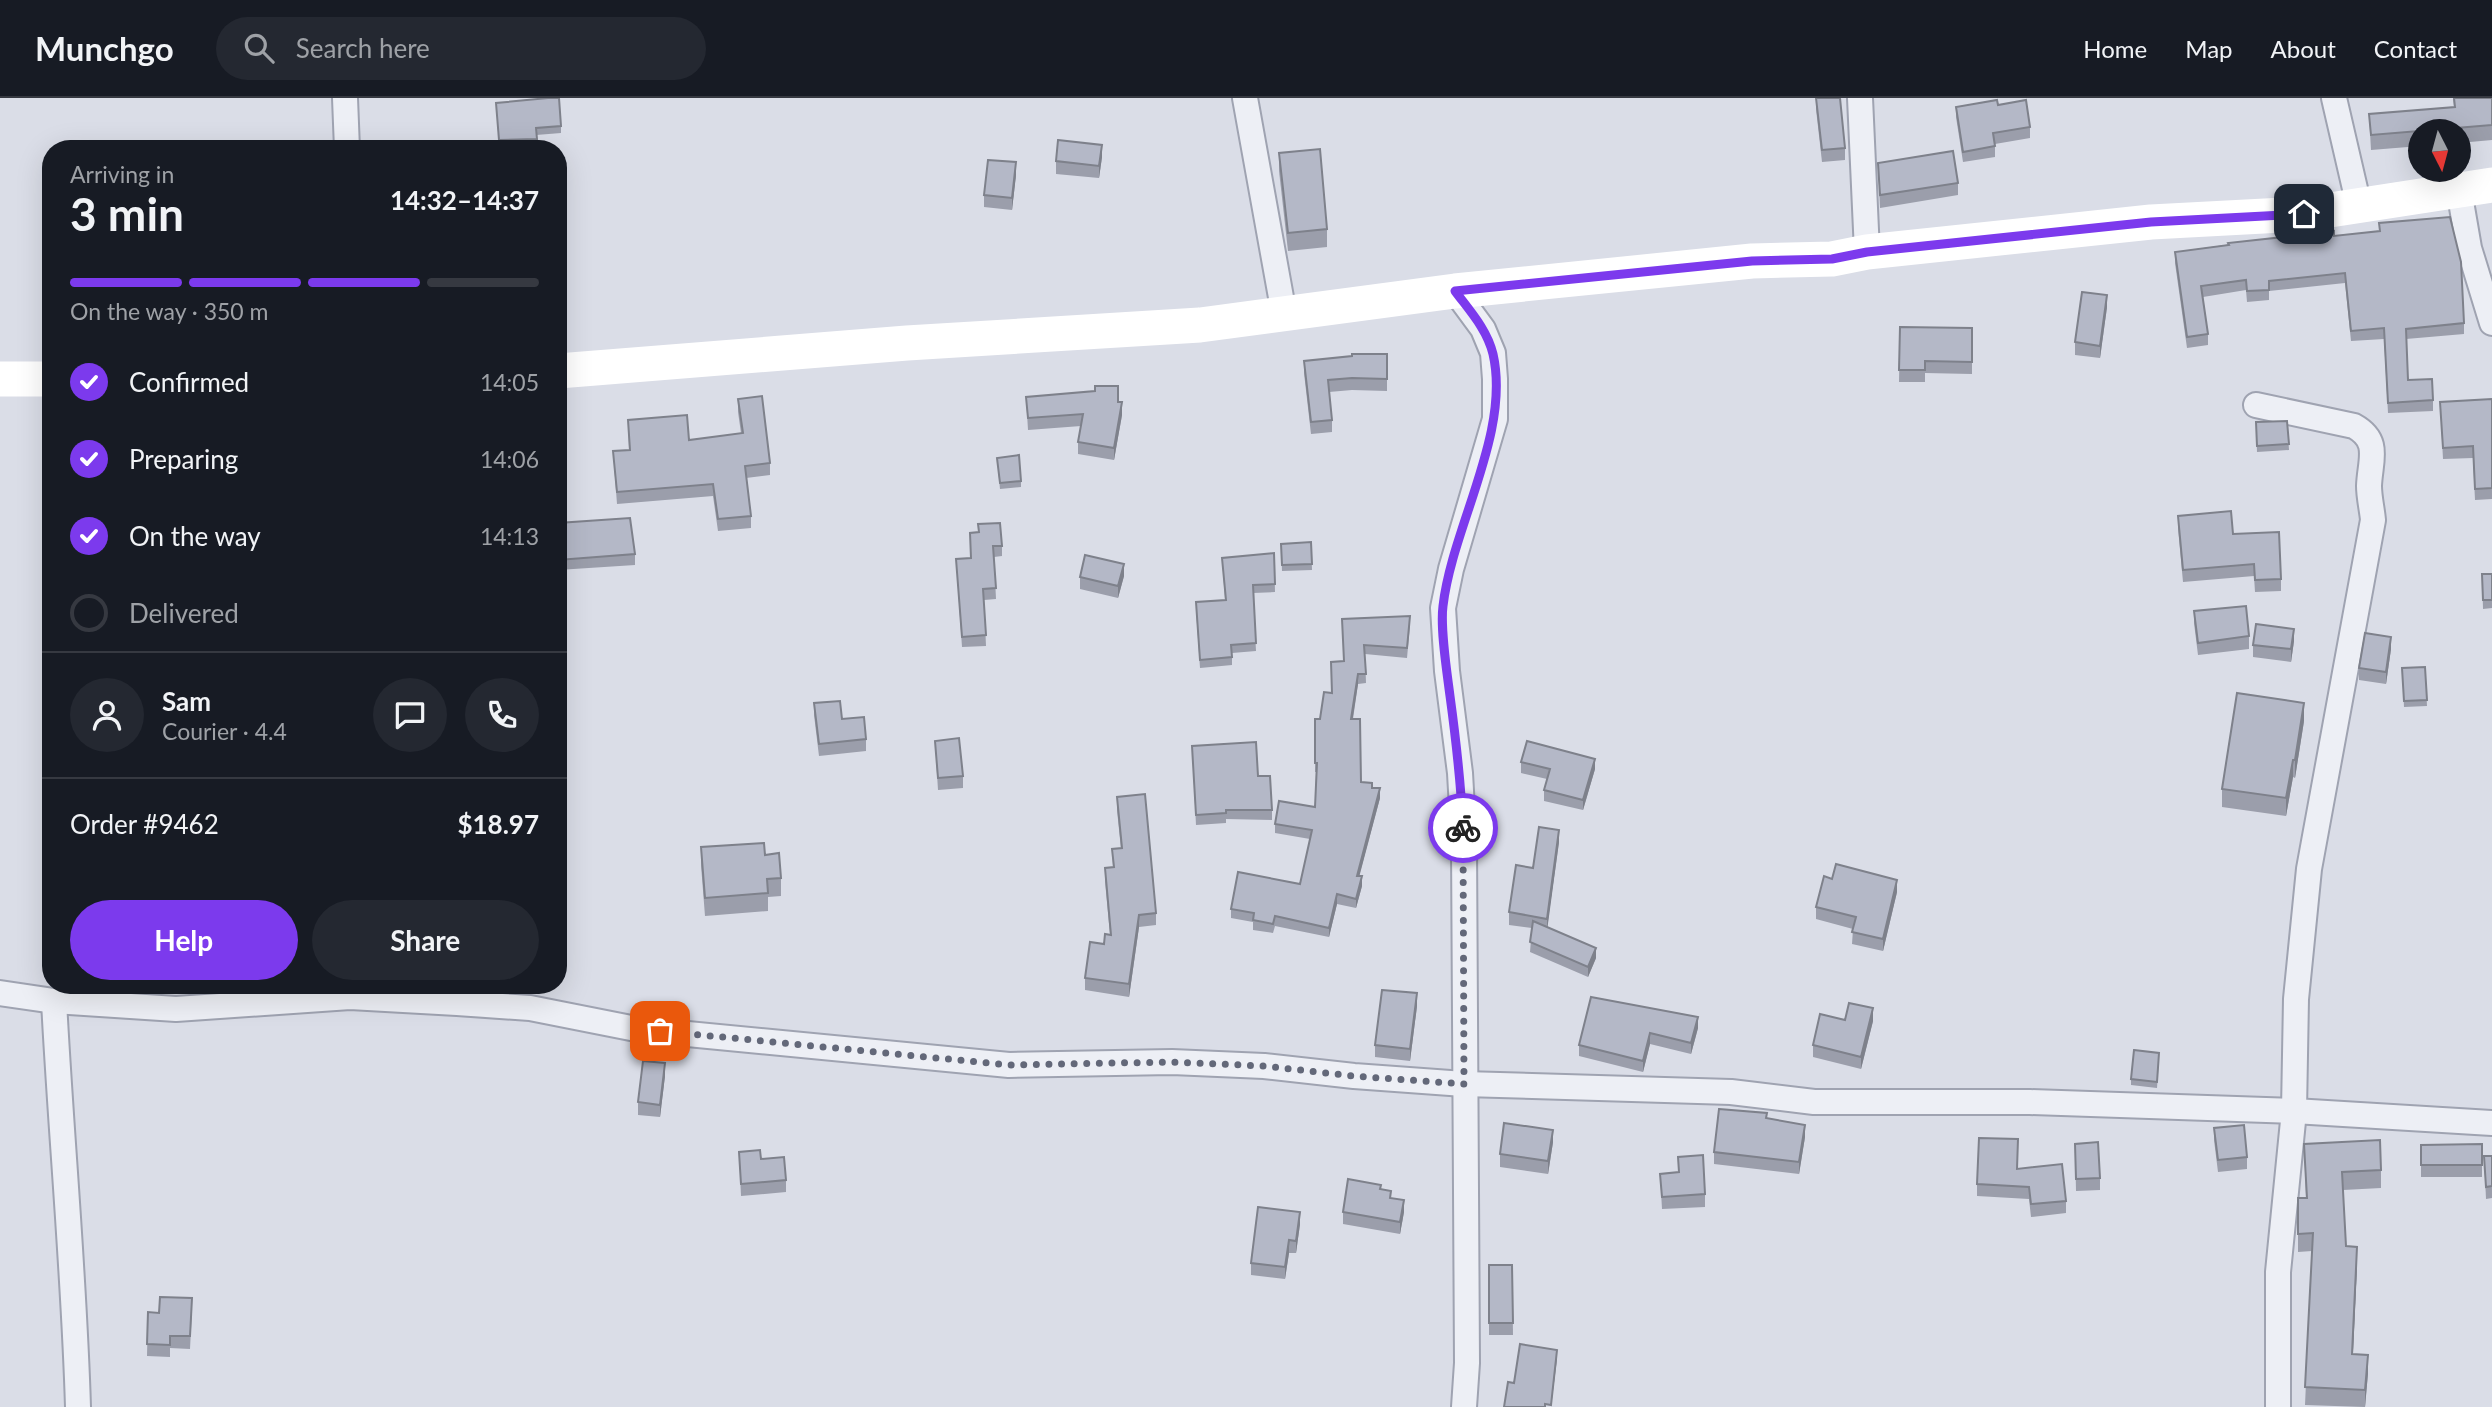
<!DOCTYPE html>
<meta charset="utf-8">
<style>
:root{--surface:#171b24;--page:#242831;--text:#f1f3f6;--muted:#9ea1a6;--line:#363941;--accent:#7c3aed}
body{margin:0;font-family:Lato,sans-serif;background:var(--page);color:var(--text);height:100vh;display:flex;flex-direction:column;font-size:26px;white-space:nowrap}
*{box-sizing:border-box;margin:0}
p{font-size:23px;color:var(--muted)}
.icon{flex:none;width:38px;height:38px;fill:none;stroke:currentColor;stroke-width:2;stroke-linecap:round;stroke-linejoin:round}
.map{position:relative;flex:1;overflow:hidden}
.sheet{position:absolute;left:42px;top:42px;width:525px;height:854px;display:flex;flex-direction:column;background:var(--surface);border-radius:28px;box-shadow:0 7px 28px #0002}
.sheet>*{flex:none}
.needle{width:46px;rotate:174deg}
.fabs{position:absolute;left:2408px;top:21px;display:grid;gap:14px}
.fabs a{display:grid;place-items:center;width:63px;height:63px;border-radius:50%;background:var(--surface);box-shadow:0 7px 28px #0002;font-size:35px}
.pin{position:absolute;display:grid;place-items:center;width:60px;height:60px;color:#fff;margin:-30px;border-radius:14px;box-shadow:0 4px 10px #0006}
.courier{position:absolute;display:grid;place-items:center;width:70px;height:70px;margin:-35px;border:5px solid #7c3aed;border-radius:50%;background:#fff;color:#222;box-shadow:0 2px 9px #0007}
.head em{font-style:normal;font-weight:700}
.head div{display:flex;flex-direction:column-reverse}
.head{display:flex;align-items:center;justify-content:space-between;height:119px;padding:0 28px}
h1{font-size:46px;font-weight:700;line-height:52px}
.bar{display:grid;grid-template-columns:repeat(4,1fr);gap:10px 7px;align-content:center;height:84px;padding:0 28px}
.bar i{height:9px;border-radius:5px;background:var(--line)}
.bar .active{background:var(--accent)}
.bar p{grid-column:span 4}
.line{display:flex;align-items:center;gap:18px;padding:0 28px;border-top:2px solid var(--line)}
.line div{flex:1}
.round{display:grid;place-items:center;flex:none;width:74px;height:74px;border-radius:37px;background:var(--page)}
ol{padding:0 28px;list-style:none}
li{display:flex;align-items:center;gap:21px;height:77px}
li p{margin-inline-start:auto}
li .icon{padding:7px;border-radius:50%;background:var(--accent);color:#fff;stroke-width:4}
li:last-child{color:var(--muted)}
li i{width:38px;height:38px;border:4px solid var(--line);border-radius:50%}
.action{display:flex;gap:14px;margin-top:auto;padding:14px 28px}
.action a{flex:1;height:80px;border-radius:42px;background:var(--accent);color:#fff;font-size:28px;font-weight:700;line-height:80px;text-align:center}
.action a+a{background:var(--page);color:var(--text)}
header{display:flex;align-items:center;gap:42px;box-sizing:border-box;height:98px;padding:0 35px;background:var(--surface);border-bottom:2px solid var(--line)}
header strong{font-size:33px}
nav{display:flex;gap:38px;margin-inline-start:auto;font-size:24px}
.search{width:490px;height:63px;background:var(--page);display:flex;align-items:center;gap:18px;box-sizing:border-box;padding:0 24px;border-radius:38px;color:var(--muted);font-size:26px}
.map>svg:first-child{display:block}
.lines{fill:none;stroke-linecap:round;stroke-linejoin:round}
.street-casing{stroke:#9fa3b1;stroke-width:28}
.street{stroke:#edeff5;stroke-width:24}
.secondary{stroke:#fff;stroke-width:35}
.wall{fill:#9b9eab}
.shaded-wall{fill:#7e818b}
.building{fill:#b4b8c7;stroke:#7e818b;stroke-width:2}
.done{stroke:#636879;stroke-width:7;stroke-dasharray:0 12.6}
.route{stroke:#7c3aed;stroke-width:9}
</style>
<header>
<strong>Munchgo</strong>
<div class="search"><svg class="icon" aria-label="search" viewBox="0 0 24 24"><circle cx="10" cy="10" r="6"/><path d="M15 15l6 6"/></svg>Search here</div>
<nav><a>Home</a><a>Map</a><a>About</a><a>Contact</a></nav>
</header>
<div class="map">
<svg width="2492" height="1309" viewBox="0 0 2492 1309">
<rect width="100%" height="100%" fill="#dadde7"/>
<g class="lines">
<!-- street casing -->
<g class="street-casing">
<g id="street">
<polyline points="345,0 347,51"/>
<polyline points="1245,0 1284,216"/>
<polyline points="1860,0 1867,154"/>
<polyline points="2334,0 2359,108"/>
<polyline points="2459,92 2469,150 2492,225"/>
<polyline points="1455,193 1483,231 1493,255 1495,281 1495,321 1451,471 1443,510 1447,573 1460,675 1464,746 1467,1265 1464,1309"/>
<path d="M2256 307 2354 328C2381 343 2370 362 2369 388 2369 399 2372 411 2373 422L2309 771 2296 901 2294 1013 2278 1174V1309"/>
<polyline points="0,895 54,903 176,911 350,899 457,905 530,910 636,931 1009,967 1172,964 1264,968 1354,978 1464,986 1731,994 1814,1004 2030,1004 2294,1013 2492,1025"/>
<path d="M54 903C61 1038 74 1173 78 1309"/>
</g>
</g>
<!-- street -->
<use href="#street" class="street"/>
<!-- secondary -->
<g class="secondary">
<polyline points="558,273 907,245 1200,227 1455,193 1752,163 1832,161 1867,154 2151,124 2304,116 2492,87"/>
<polyline points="0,281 51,281"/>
</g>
</g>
<!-- wall -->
<g class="wall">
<polygon points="1816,0 1845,50 1845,62 1822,64 1816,11"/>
<polygon points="2453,0 2492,0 2492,42 2459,45 2459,33 2420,33 2420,48 2371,52 2369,16 2454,9"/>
<polygon points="496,5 561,28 561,35 536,37 537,47 499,48"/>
<polygon points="1998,7 2030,29 2030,40 1995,46 1995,59 1963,64 1956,19 1956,9"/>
<polygon points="1279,55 1327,131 1327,149 1288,153 1279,73"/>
<polygon points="1102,59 1099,80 1056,76 1056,63"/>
<polygon points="1878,65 1958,85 1958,97 1880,110"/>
<polygon points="1016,77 1012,112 984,109 984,97"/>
<polygon points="2379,125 2464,225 2464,236 2406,241 2408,282 2433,302 2433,313 2388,315 2384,241 2351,243 2345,185 2269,193 2269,202 2247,204 2246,192 2203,199 2208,236 2208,247 2187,250 2175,165 2175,154 2282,139 2282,129 2312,136 2334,138 2379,133"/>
<polygon points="2107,209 2100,260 2075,257 2075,244"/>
<polygon points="1900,229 1972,230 1972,276 1925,275 1925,284 1899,284"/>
<polygon points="1387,256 1387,293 1352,292 1329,294 1332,322 1332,334 1311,336 1304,275 1304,263"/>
<polygon points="1026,299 1118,304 1122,317 1114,362 1078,356 1078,344 1081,328 1028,332"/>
<polygon points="738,301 770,365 770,377 746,380 751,418 751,430 718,433 713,398 617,406 613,353 629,352 628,322 689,342 741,335 738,314"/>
<polygon points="2492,301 2492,401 2475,402 2473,360 2443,361 2440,304"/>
<polygon points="2287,323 2289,352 2257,354 2256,324"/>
<polygon points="997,360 1021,383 1021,389 1000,391"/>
<polygon points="2178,418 2233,436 2281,481 2281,493 2255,494 2254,478 2183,484 2178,430"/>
<polygon points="558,425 635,456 635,467 558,472"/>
<polygon points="978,426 1002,448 1002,458 994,459 996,501 984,502 986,548 962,549 956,461 971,460 970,435 978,434"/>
<polygon points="1311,444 1312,472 1282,473 1281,446"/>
<polygon points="1274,455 1275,494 1253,495 1256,553 1232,555 1232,567 1200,570 1196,512 1225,502 1222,460"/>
<polygon points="2482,476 2492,476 2492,510 2483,511"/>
<polygon points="1124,478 1118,500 1080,491 1080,479"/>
<polygon points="2194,513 2249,538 2249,551 2198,557 2194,525"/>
<polygon points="1342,521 1410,527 1407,560 1365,556 1366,585 1358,586 1353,621 1361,684 1372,690 1380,700 1359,778 1362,788 1356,810 1337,806 1329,839 1275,828 1273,835 1253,832 1253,824 1231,820 1231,811 1300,786 1310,741 1275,735 1275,726 1315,709 1316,674 1315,674 1315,621 1320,621 1332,595 1344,563"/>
<polygon points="2294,543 2291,564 2253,559 2253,547"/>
<polygon points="2391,551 2386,586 2359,582 2359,570"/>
<polygon points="2425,569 2427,608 2404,609 2402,570"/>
<polygon points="814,605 842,621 866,641 866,653 819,658 814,617"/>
<polygon points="2304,623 2295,680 2293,679 2286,718 2222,709 2222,691"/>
<polygon points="935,643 963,678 963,690 938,692"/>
<polygon points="1192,648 1258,678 1272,712 1272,722 1226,721 1226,725 1196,727"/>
<polygon points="1521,664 1595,671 1583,712 1544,703 1544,692 1547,681 1521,675"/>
<polygon points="1117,699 1156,815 1156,827 1139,829 1129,899 1085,892 1085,880 1110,837 1105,783 1105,770 1113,770 1112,751 1121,751 1117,712"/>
<polygon points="1559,744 1547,830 1596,860 1588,879 1530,854 1532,830 1509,827 1509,814"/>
<polygon points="701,749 765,757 781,780 781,798 768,799 768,813 705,818 701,767"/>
<polygon points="1897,794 1883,853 1852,846 1853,831 1816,821 1816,809"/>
<polygon points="1591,899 1698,930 1691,956 1650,946 1643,974 1579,958 1579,947"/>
<polygon points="1417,908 1410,963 1375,959 1375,947"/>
<polygon points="1845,922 1873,923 1861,971 1813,959 1813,947"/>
<polygon points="2159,961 2157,990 2131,987 2131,981"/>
<polygon points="665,978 660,1019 638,1017 638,1004"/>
<polygon points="1767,1020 1805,1039 1799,1076 1714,1066 1714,1054"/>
<polygon points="2214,1030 2247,1059 2247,1071 2218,1074 2214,1042"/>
<polygon points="1553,1044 1548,1076 1500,1069 1500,1056"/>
<polygon points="2075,1046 2100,1080 2100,1092 2076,1093"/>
<polygon points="2304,1046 2381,1072 2381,1090 2343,1092 2346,1148 2357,1167 2353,1256 2368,1275 2365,1309 2305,1307 2312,1153 2298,1154 2298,1100 2306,1100"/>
<polygon points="2482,1046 2482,1079 2421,1079 2421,1047"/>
<polygon points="739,1054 761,1061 786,1082 786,1094 741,1098"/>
<polygon points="2484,1058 2492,1058 2492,1100 2486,1101"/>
<polygon points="1678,1059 1705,1096 1705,1109 1662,1111 1660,1076 1679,1074"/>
<polygon points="2017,1071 2066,1103 2066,1115 2031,1119 2029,1101 1977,1098 1977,1086"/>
<polygon points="1381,1091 1391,1100 1404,1114 1400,1136 1343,1126 1343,1114"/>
<polygon points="1300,1126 1296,1155 1289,1155 1285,1181 1251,1177 1251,1165"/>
<polygon points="1489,1167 1512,1167 1513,1237 1489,1237"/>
<polygon points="192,1212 190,1251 170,1250 170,1259 147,1258 148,1214 159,1215"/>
</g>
<!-- shaded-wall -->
<g class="shaded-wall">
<polygon points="1102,47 1102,59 1099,80 1099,68"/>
<polygon points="1016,64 1016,77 1012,112 1012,100"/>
<polygon points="2107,197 2107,209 2100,260 2100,248"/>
<polygon points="1122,304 1122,317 1114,362 1114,350"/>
<polygon points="1124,466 1124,478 1118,500 1118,488"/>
<polygon points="2294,531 2294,543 2291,564 2291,551"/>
<polygon points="2391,539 2391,551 2386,586 2386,574"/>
<polygon points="1358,576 1358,586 1351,631 1351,621"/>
<polygon points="2304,605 2304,623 2295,680 2295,662"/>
<polygon points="1595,661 1595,671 1583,712 1583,702"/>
<polygon points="2293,662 2293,679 2286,718 2286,700"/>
<polygon points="1380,690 1380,700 1357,787 1357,778"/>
<polygon points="1559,732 1559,744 1547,833 1547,821"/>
<polygon points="1362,778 1362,788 1356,810 1356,801"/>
<polygon points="1897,782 1897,794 1883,853 1883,841"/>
<polygon points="1337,796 1337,806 1329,839 1329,830"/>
<polygon points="1139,817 1139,829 1129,899 1129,886"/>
<polygon points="1596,850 1596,860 1588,879 1588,869"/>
<polygon points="1417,895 1417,908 1410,963 1410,951"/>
<polygon points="1873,910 1873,923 1861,971 1861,959"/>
<polygon points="1698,919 1698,930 1691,956 1691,945"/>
<polygon points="1650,935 1650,946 1643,974 1643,963"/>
<polygon points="665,965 665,978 660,1019 660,1007"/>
<polygon points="1805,1027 1805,1039 1799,1076 1799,1064"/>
<polygon points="1553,1032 1553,1044 1548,1076 1548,1063"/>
<polygon points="1404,1102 1404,1114 1400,1136 1400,1124"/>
<polygon points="1300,1114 1300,1126 1296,1155 1296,1143"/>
<polygon points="1289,1142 1289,1155 1285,1181 1285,1169"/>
<polygon points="2357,1149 2357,1167 2352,1274 2352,1256"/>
<polygon points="1557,1252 1557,1261 1551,1309"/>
<polygon points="2368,1257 2368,1275 2365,1309 2365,1292"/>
</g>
<!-- building -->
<g class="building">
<polygon points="548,0 559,0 561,28 536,30 537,41 499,42 496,5"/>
<polygon points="1816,0 1840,0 1845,50 1822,52"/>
<polygon points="2454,0 2492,0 2492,27 2371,37 2369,16 2455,9"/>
<polygon points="1997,2 1998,7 2026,2 2030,29 1993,35 1995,48 1963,54 1956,9"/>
<polygon points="1058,42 1102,47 1099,68 1056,63"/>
<polygon points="1320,51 1327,131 1288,135 1279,55"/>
<polygon points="1953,53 1958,85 1880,97 1878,65"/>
<polygon points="988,62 1016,64 1012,100 984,97"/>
<polygon points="2450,119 2461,164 2464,225 2406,231 2408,282 2432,281 2433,302 2388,305 2384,230 2351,233 2345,175 2269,183 2269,192 2247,193 2246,182 2201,188 2208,236 2187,239 2175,154 2229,147 2228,145 2283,139 2282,129 2311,126 2312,136 2334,133 2334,138 2380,133 2379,125"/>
<polygon points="2082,194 2107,197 2100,248 2075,244"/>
<polygon points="1900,229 1972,230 1972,264 1925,263 1925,272 1899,272"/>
<polygon points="1352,256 1387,256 1387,281 1352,280 1328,282 1332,322 1311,324 1304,263 1352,258"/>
<polygon points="1095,288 1118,288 1118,304 1122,304 1114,350 1078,344 1083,316 1028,320 1026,299 1095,293"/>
<polygon points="762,298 770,365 745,368 751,418 718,421 713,386 617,394 613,353 630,352 628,322 687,317 689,342 743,335 738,301"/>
<polygon points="2492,301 2492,390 2475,391 2473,348 2443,350 2440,304"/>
<polygon points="2287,323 2289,346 2257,348 2256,324"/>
<polygon points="1019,357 1021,383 1000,385 997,360"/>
<polygon points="2231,413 2233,436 2279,434 2281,481 2255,482 2254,466 2183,472 2178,418"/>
<polygon points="630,420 635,456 558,462 558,425"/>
<polygon points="1000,425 1002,448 993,448 996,490 983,491 986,537 962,539 956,461 971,460 970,435 979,434 978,426"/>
<polygon points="1311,444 1312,466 1282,467 1281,446"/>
<polygon points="1274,455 1275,486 1253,487 1256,545 1231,547 1232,559 1200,562 1196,504 1226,502 1222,460"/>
<polygon points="1085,457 1124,466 1118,488 1080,479"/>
<polygon points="2482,476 2492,476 2492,502 2483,502"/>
<polygon points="2246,508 2249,538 2198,545 2194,513"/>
<polygon points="1410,518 1407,550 1364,547 1366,576 1358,576 1351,621 1360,621 1361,684 1372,685 1372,690 1380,690 1357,778 1362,778 1356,801 1337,796 1329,830 1275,818 1273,826 1253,822 1254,815 1231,811 1238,774 1300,786 1312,732 1275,726 1279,703 1315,709 1317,665 1315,665 1315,621 1320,621 1324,594 1332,595 1331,564 1344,563 1342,521"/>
<polygon points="2256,526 2294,531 2291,551 2253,547"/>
<polygon points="2365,535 2391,539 2386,574 2359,570"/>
<polygon points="2425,569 2427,602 2404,603 2402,570"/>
<polygon points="2237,595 2304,605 2295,662 2293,662 2286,700 2222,691"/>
<polygon points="840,603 842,621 864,619 866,641 819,646 814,605"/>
<polygon points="959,640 963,678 938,680 935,643"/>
<polygon points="1527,643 1595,661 1583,702 1544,692 1550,671 1521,664"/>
<polygon points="1256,644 1258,678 1270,678 1272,712 1226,712 1226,715 1196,717 1192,648"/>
<polygon points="1145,696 1156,815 1139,817 1129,886 1085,880 1090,844 1104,846 1105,836 1111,837 1105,770 1114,769 1112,751 1122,750 1117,699"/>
<polygon points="1539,729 1559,732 1547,821 1509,814 1516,767 1533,770"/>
<polygon points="764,745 765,757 779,755 781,780 767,781 768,795 705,800 701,749"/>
<polygon points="1836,766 1897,782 1883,841 1852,834 1856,819 1816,809 1824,778 1832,781"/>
<polygon points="1533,823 1596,850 1588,869 1530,844"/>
<polygon points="1382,892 1417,895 1410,951 1375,947"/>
<polygon points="1591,899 1698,919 1691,945 1650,935 1643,963 1579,947"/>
<polygon points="1849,905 1873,910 1861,959 1813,947 1820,916 1845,922"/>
<polygon points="2134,952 2159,955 2157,984 2131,981"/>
<polygon points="643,963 665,965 660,1007 638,1004"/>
<polygon points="1719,1011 1767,1015 1766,1020 1805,1027 1799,1064 1714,1054"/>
<polygon points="1504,1025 1553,1032 1548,1063 1500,1056"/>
<polygon points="2244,1027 2247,1059 2218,1062 2214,1030"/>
<polygon points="1979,1040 2018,1041 2017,1071 2062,1066 2066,1103 2031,1106 2029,1089 1977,1086"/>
<polygon points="2380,1042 2381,1072 2342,1074 2346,1148 2357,1149 2352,1256 2368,1257 2365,1292 2305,1289 2313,1135 2298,1136 2298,1100 2307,1100 2304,1046"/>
<polygon points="2098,1044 2100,1080 2076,1081 2075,1046"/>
<polygon points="2482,1046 2482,1067 2421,1067 2421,1047"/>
<polygon points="760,1052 761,1061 784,1059 786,1082 741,1086 739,1054"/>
<polygon points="1703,1057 1705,1096 1662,1099 1660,1076 1679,1074 1678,1059"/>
<polygon points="2484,1058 2492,1058 2492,1088 2486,1089"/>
<polygon points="1348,1081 1381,1087 1380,1091 1391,1093 1390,1100 1404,1102 1400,1124 1343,1114"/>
<polygon points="1258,1109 1300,1114 1296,1143 1289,1142 1285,1169 1251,1165"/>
<polygon points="1489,1167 1512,1167 1513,1225 1489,1225"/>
<polygon points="160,1199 192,1200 190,1238 170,1238 170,1247 147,1246 148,1214 159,1215"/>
<polygon points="1520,1246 1557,1252 1551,1307 1545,1306 1545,1309 1504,1309 1508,1284 1514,1285"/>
</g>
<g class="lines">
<!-- done -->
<polyline class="done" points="660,933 1009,967 1172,964 1264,968 1353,978 1464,986 1463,730"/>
<!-- route -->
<path class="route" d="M1463 730C1461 686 1456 642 1450 598 1447 574 1440 531 1443 508 1452 429 1511 335 1493 256 1487 231 1469 212 1455 193L1752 163 1832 161 1867 154 2151 124 2304 116"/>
</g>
</svg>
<div class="fabs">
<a><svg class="needle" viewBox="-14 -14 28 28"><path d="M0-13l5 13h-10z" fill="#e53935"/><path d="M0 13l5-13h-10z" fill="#9ea1a6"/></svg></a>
</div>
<div class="pin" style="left:660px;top:933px;background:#ea580c"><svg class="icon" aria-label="bag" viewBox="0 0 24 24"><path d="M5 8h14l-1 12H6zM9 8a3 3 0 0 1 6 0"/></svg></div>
<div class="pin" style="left:2304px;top:116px;background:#1f2937"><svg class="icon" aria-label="home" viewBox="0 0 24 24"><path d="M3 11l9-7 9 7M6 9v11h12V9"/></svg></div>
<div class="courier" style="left:1463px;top:730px"><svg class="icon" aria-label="bike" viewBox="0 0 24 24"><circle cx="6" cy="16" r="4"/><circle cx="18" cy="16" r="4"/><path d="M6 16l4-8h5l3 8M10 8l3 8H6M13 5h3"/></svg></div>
<section class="sheet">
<div class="head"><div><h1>3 min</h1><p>Arriving in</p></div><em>14:32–14:37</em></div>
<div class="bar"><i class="active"></i><i class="active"></i><i class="active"></i><i></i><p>On the way · 350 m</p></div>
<ol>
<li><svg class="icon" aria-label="check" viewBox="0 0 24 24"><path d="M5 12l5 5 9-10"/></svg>Confirmed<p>14:05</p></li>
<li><svg class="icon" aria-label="check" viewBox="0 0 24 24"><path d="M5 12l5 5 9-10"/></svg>Preparing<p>14:06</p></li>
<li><svg class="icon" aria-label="check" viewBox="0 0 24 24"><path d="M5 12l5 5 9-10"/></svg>On the way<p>14:13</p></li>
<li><i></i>Delivered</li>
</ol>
<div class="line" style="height:126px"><a class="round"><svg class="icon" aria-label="person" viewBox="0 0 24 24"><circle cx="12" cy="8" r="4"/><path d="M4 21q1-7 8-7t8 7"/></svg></a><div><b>Sam</b><p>Courier · 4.4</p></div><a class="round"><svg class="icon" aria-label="chat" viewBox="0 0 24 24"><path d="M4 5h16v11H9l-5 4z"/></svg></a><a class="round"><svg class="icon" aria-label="phone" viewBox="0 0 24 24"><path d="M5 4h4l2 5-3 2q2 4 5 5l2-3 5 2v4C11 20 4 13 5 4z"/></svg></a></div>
<div class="line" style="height:91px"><div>Order #9462</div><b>$18.97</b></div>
<div class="action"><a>Help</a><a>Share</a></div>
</section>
</div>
